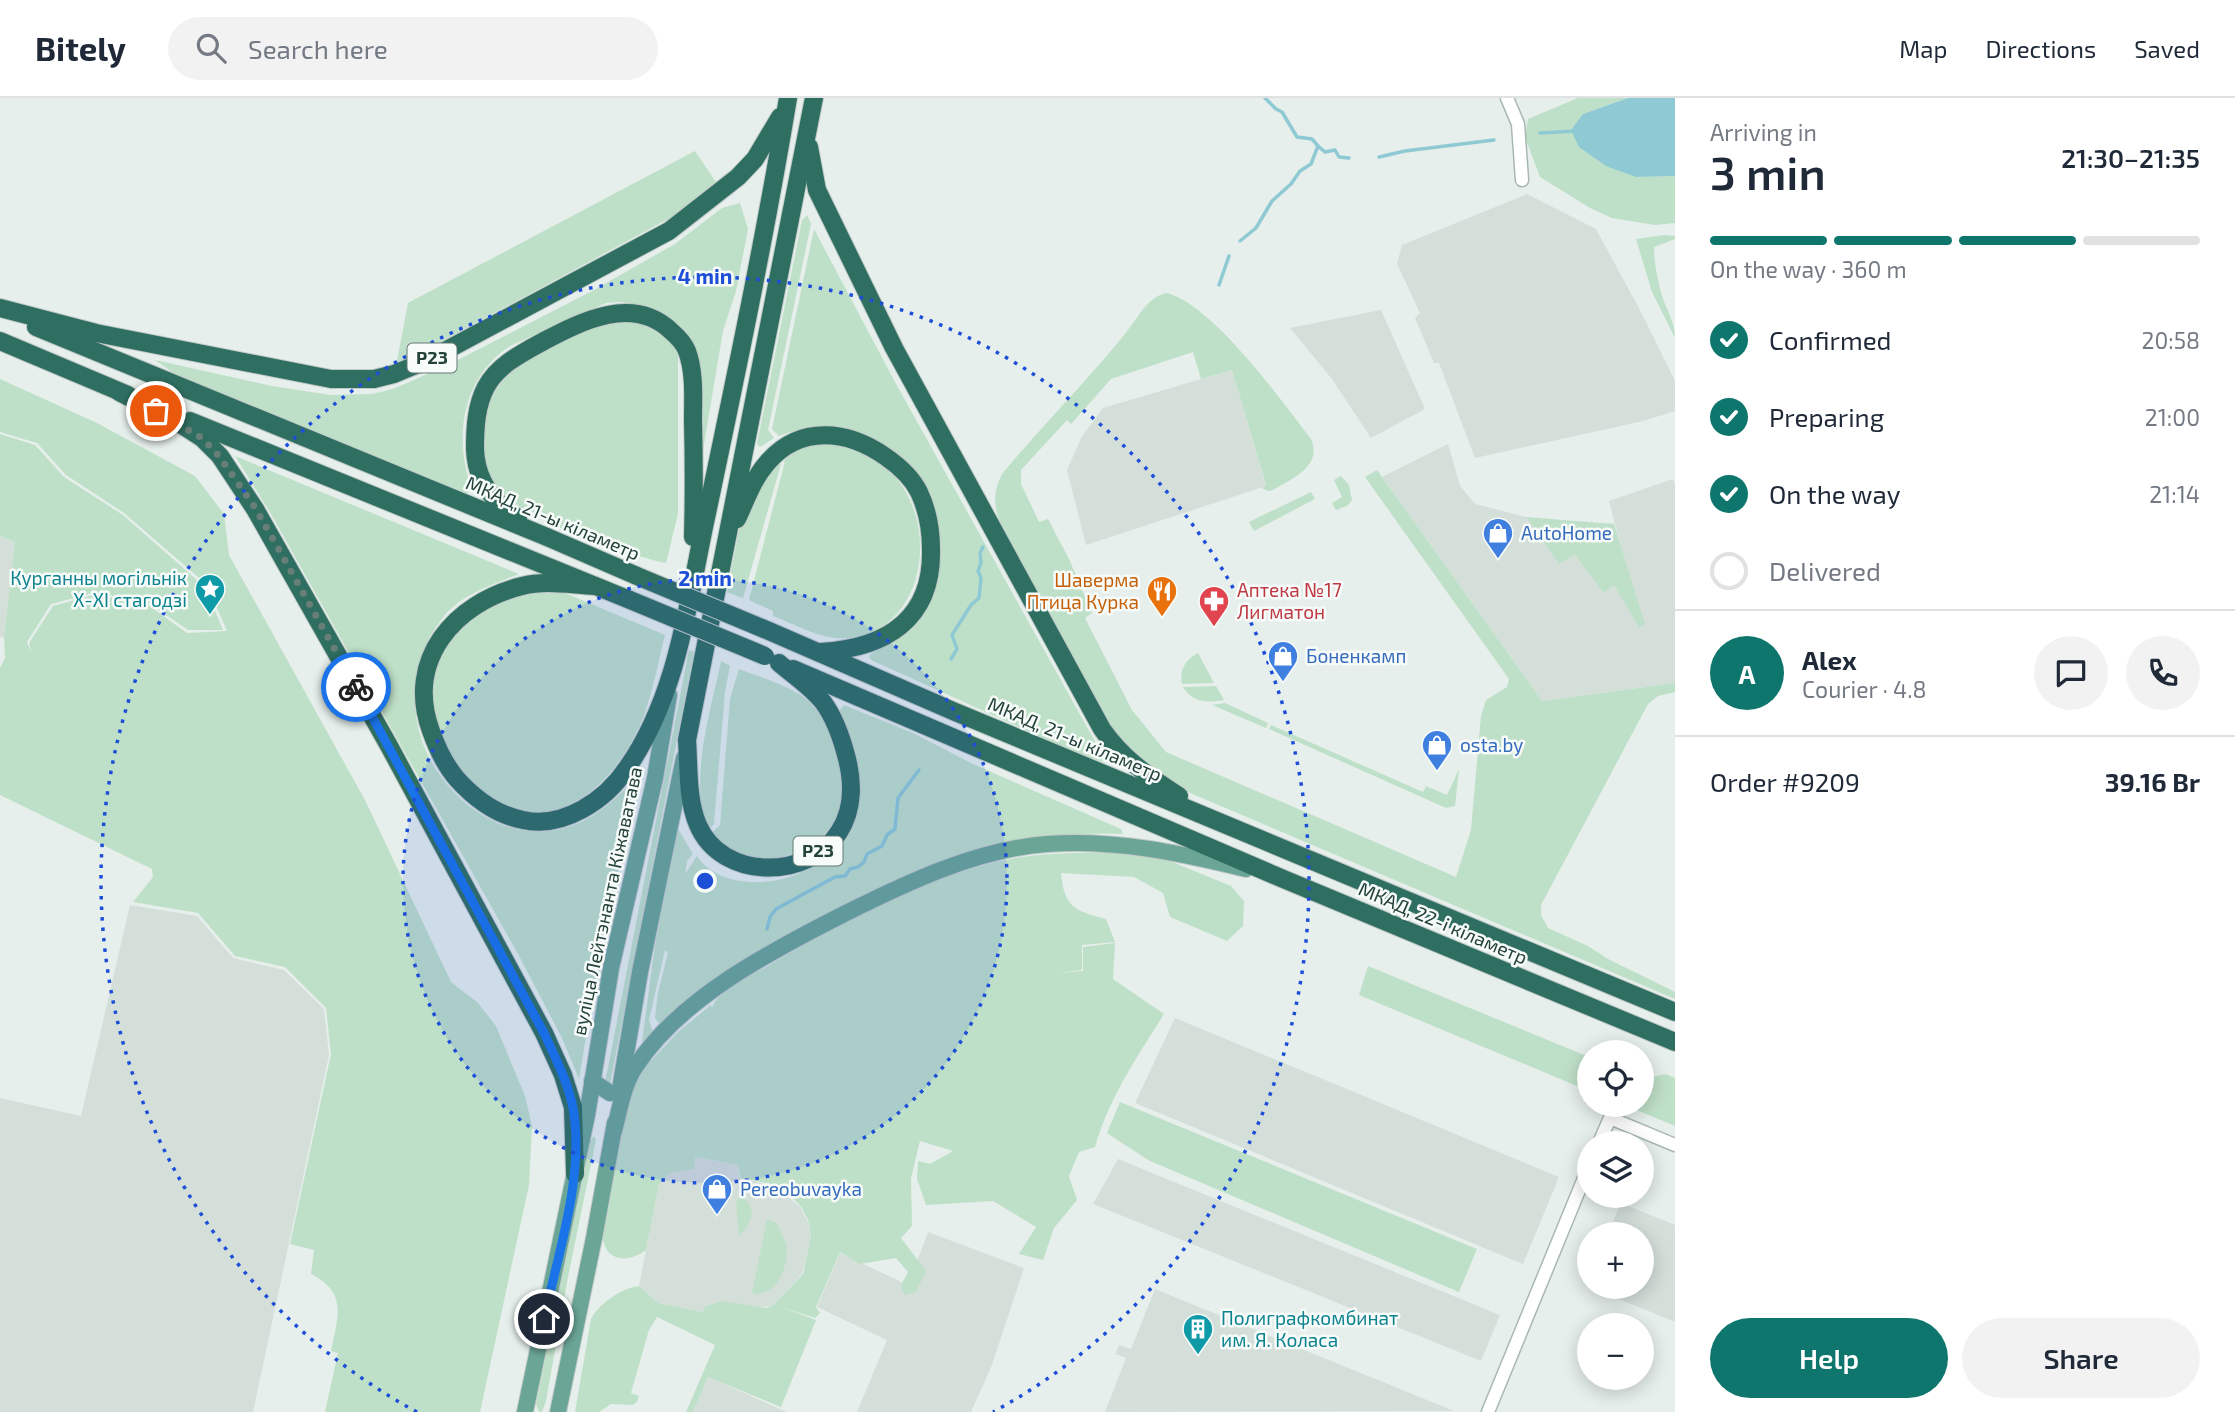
<!DOCTYPE html>
<meta charset="utf-8">
<style>
:root{--surface:#fff;--page:#f2f2f3;--text:#1f2937;--muted:#747a83;--line:#e0e1e3;--accent:#0f766e}
body{margin:0;font-family:"Exo 2",sans-serif;background:var(--page);color:var(--text);height:100vh;display:flex;flex-direction:column;font-size:26px;white-space:nowrap}
*{box-sizing:border-box;margin:0}
p{font-size:23px;color:var(--muted)}
.icon{flex:none;width:38px;height:38px;fill:none;stroke:currentColor;stroke-width:2;stroke-linecap:round;stroke-linejoin:round}
.map{position:relative;flex:1;overflow:hidden}
.details{display:flex;flex-direction:column;background:var(--surface);width:560px}
.details>*{flex:none}
.tools{position:absolute;left:1577px;top:942px;display:grid;gap:14px}
.tools a{display:grid;place-items:center;width:77px;height:77px;border-radius:50%;background:var(--surface);box-shadow:0 4px 18px #0003;font-size:35px}
.pin{position:absolute;display:grid;place-items:center;width:60px;height:60px;color:#fff;margin:-30px;border:4px solid #fff;border-radius:50%;box-shadow:0 2px 7px #0007}
.courier{position:absolute;display:grid;place-items:center;width:70px;height:70px;margin:-35px;border:5px solid #1a73e8;border-radius:50%;background:#fff;color:#222;box-shadow:0 2px 9px #0007}
.summary em{font-style:normal;font-weight:600}
.summary div{display:flex;flex-direction:column-reverse}
.summary{display:flex;align-items:center;justify-content:space-between;height:119px;padding:0 35px}
h1{font-size:46px;font-weight:600;line-height:52px}
.bar{display:grid;grid-template-columns:repeat(4,1fr);gap:10px 7px;align-content:center;height:84px;padding:0 35px}
.bar i{height:9px;border-radius:5px;background:var(--line)}
.bar .selected{background:var(--accent)}
.bar p{grid-column:span 4}
.line{display:flex;align-items:center;gap:18px;padding:0 35px;border-top:2px solid var(--line)}
.line div{flex:1}
.round{display:grid;place-items:center;flex:none;width:74px;height:74px;border-radius:37px;background:var(--page)}
ol{padding:0 35px;list-style:none}
li{display:flex;align-items:center;gap:21px;height:77px}
li p{margin-inline-start:auto}
li .icon{padding:7px;border-radius:50%;background:var(--accent);color:#fff;stroke-width:4}
li:last-child{color:var(--muted)}
li i{width:38px;height:38px;border:4px solid var(--line);border-radius:50%}
.action{display:flex;gap:14px;margin-top:auto;padding:14px 35px}
.action a{flex:1;height:80px;border-radius:42px;background:var(--accent);color:#fff;font-size:28px;font-weight:600;line-height:80px;text-align:center}
.action a+a{background:var(--page);color:var(--text)}
header{display:flex;align-items:center;gap:42px;box-sizing:border-box;height:98px;padding:0 35px;background:var(--surface);border-bottom:2px solid var(--line)}
header strong{font-size:33px}
nav{display:flex;gap:38px;margin-inline-start:auto;font-size:24px}
.search{width:490px;height:63px;background:var(--page);display:flex;align-items:center;gap:18px;box-sizing:border-box;padding:0 24px;border-radius:38px;color:var(--muted);font-size:26px}
main{display:flex;flex:1;min-height:0}
.map>svg:first-child{display:block}
.built{fill:#d4dfda}
.green{fill:#bfe0c8}
.water{fill:#8ec9d4}
.lines{fill:none;stroke-linecap:round;stroke-linejoin:round}
.stream{stroke:#8ec9d4;stroke-width:3.5}
.minor-casing{stroke:#a8b8b2;stroke-width:15}
.major-casing{stroke:#c2cac8;stroke-width:18}
.highway-casing{stroke:#c2cac8;stroke-width:20}
.minor{stroke:#fff;stroke-width:12}
.major{stroke:#6aa596;stroke-width:16}
.highway{stroke:#2f6f62;stroke-width:18}
.highway-bridge-casing{stroke:#c2cac8;stroke-width:20;stroke-linecap:butt}
.highway-bridge{stroke:#2f6f62;stroke-width:18}
.done{stroke:#687f78;stroke-width:7;stroke-dasharray:0 12.6}
.route{stroke:#1a73e8;stroke-width:9}
.ring{fill:none;stroke:#1d4ed8;stroke-width:3.5;stroke-dasharray:3.5 7}
.labels{text-anchor:middle;stroke-width:5;stroke-linejoin:round;paint-order:stroke}
.shield{fill:#f7fbf9;stroke:#637a73;stroke-width:2}
.shield-label{font-size:18px;font-weight:bold;fill:#24423a}
.street-label{font-size:19px;fill:#24423a;stroke:#f7fbf9}
.shop-label{font-size:19px;fill:#366cbe;stroke:#f7fbf9;text-anchor:start}
.culture-label{font-size:19px;fill:#0d838f;stroke:#f7fbf9;text-anchor:end}
.food-label{font-size:19px;fill:#c56008;stroke:#f7fbf9;text-anchor:end}
.health-label{font-size:19px;fill:#be3a42;stroke:#f7fbf9;text-anchor:start}
.centre{fill:#1d4ed8;stroke:#f7fbf9;stroke-width:3.5}
.ring-label{font-size:21px;text-anchor:middle;font-weight:bold;fill:#1d4ed8;stroke:#f7fbf9;stroke-width:5;stroke-linejoin:round;paint-order:stroke}
</style>
<header>
<strong>Bitely</strong>
<div class="search"><svg class="icon" aria-label="search" viewBox="0 0 24 24"><circle cx="10" cy="10" r="6"/><path d="M15 15l6 6"/></svg>Search here</div>
<nav><a>Map</a><a>Directions</a><a>Saved</a></nav>
</header>
<main>
<div class="map">
<svg width="1675" height="1314" viewBox="0 0 1675 1314">
<rect width="100%" height="100%" fill="#e6efeb"/>
<!-- built -->
<g class="built">
<polygon points="1527,96 1596,131 1642,216 1675,283 1675,313 1643,323 1475,360 1439,265 1434,265 1415,220 1420,215 1397,166 1402,147"/>
<polygon points="1381,212 1425,311 1371,340 1332,281 1290,230"/>
<polygon points="1232,272 1266,388 1086,447 1067,372 1081,340 1103,310"/>
<polygon points="1448,346 1460,388 1475,406 1526,419 1559,466 1575,457 1604,495 1614,487 1623,457 1609,403 1673,381 1675,387 1675,585 1542,603 1382,379"/>
<polygon points="0,438 15,444 4,540 0,539"/>
<polygon points="130,807 197,818 233,860 284,872 324,911 329,957 253,1314 0,1314 0,1000 81,1018"/>
<polygon points="1175,920 1559,1079 1523,1166 1135,1005"/>
<polygon points="694,1059 738,1067 739,1080 776,1088 801,1110 808,1124 811,1139 802,1176 772,1208 757,1210 721,1203 705,1208 703,1214 658,1205 639,1188 659,1086 670,1075 694,1071"/>
<polygon points="1118,1061 1500,1217 1481,1263 1093,1106"/>
<polygon points="1621,1105 1675,1127 1675,1224 1585,1187 1589,1179 1589,1188 1642,1188 1642,1136 1608,1136"/>
<polygon points="928,1134 1024,1170 992,1267 971,1314 857,1314 887,1242 817,1209 840,1155 908,1187"/>
<polygon points="1155,1191 1454,1313 1105,1314 1126,1260 1115,1256 1119,1247 1131,1251"/>
<polygon points="708,1279 787,1314 693,1314"/>
</g>
<!-- green -->
<g class="green">
<polygon points="1578,0 1628,0 1583,16 1636,79 1675,78 1675,125 1655,127 1612,120 1590,110 1540,79 1525,39 1528,21"/>
<polygon points="695,53 716,84 679,115 396,268 408,205"/>
<path d="M740 105 748 131 736 193 723 233 698 382V288L661 219 622 204 606 205 510 248C462 279 453 340 472 391L466 396 175 276 155 262 272 288 331 297 372 296 393 291 448 267 592 193 675 146 722 110Z"/>
<polygon points="807,117 811,126 768,332 774,340 760,349 757,346 802,122"/>
<polygon points="814,131 895,284 1107,665 1083,658 871,562 869,558 931,497 919,380 818,330 790,334 779,338 772,331"/>
<path d="M1664 137 1675 138V141L1654 149C1654 165 1658 185 1663 201 1668 214 1675 226 1675 240L1652 194 1636 141Z"/>
<path d="M1167 195C1213 207 1281 302 1311 341 1323 368 1292 381 1273 392L1268 393 1262 390 1266 387 1232 272 1201 281 1193 254 1111 281 1071 326 1067 322 1021 372V386L1039 424 1048 421 1069 461 1092 515 1085 520 1132 612 1166 654 1456 779 1471 732 1481 618 1486 602 1507 589 1509 581 1365 379 1377 372 1542 603 1675 585V594L1658 598 1648 606 1541 807V817L1548 830 1588 848 1608 861 1675 894V901L1176 689 1147 672 1098 614 999 422C993 406 994 391 1002 376 1042 328 1086 284 1125 236 1137 221 1148 198 1167 195Z"/>
<path d="M635 224 661 234 678 254V416L666 465C626 457 517 420 493 386 485 374 484 353 484 339 485 326 487 309 493 297 510 264 564 240 598 229 610 225 623 225 635 224Z"/>
<path d="M0 281 97 325 195 378 224 416 229 457 366 704 451 884 478 905 496 928 525 998 532 1028 529 1087 480 1314H325L338 1255 331 1253C338 1218 348 1195 311 1176L314 1152 290 1146 331 956 326 910 285 869 235 858 198 815 133 804 153 779 152 771 0 697V570L5 560 4 539 15 444 0 438V336L35 347 64 379 123 417 205 489 223 532H188L144 502 93 495 51 506 27 544 31 554 29 545 53 508 93 497 144 504 187 535 227 533 207 487 124 415 66 377 37 345 0 334Z"/>
<path d="M829 346C853 350 878 360 895 379 939 428 926 531 849 540 823 543 797 527 773 518V513L749 502 784 367 785 356 799 349Z"/>
<path d="M235 358 519 476C494 486 463 496 445 517 416 551 407 600 422 643 443 701 505 749 568 729 598 720 618 698 640 676L601 849 579 981 562 940 518 856 271 416Z"/>
<polygon points="780,360 781,366 743,500 727,494 742,416"/>
<polygon points="1341,378 1349,387 1352,402 1347,408 1336,412 1332,405 1342,399 1334,382"/>
<polygon points="1311,394 1315,401 1254,433 1249,424"/>
<polygon points="1526,419 1614,426 1645,526 1639,529 1614,487 1604,495 1575,457 1559,466"/>
<path d="M558 492 665 537C658 564 653 594 643 620 630 651 608 685 578 702 544 722 517 720 485 696 434 657 412 580 460 528 465 523 472 520 478 516 505 499 525 494 558 492Z"/>
<polygon points="689,552 694,554 610,986 605,985"/>
<path d="M1198 555 1214 585 1182 586C1179 572 1185 562 1198 555Z"/>
<path d="M721 563 730 568 725 594 714 726 710 730C686 691 712 608 721 563Z"/>
<path d="M739 571C759 579 781 585 799 596 820 609 830 631 836 654 841 674 848 697 838 717 817 762 742 779 712 735L720 727 730 601Z"/>
<path d="M1216 588 1224 602C1207 605 1193 605 1183 589Z"/>
<polygon points="1225,605 1268,625 1266,630 1212,607"/>
<path d="M844 607 913 635 973 666 1121 731 1123 736C997 730 898 775 792 836 746 862 699 891 660 926L655 920 658 894 668 855 665 852 649 922 653 934 642 944 655 846 678 731 693 756 687 763 685 776 697 758C720 793 785 790 815 766 829 755 840 738 852 726L840 612Z"/>
<polygon points="1271,627 1423,694 1426,688 1447,697 1459,671 1455,708 1446,710 1269,631"/>
<path d="M1103 754 1132 755 1165 761 1231 788 1244 803 1243 828 1227 843 1170 819 1163 795 1134 779 1061 775C1064 810 1076 813 1106 821L1115 844 1082 847V872L1057 875 1083 873V849L1115 845 1113 881 1164 916C1137 959 1109 1000 1095 1049L1079 1054 1069 1078 1077 1102 1054 1130 1043 1162 1019 1156 1036 1129 993 1103 926 1107 917 1081 918 1063 930 1066 953 1053 920 1043 911 1080 912 1128 901 1140 926 1173 916 1194 904 1197 901 1187 908 1174 896 1160 860 1166 840 1154 816 1209 820 1215 815 1220 781 1209 816 1222 781 1309 708 1279 693 1314H686L715 1247 657 1219 649 1232 631 1295 639 1298 637 1304 633 1307 611 1306 599 1314H575L591 1221C599 1206 621 1190 639 1188L658 1205 703 1214 705 1208 722 1203 766 1210 772 1208 803 1176 811 1138 808 1122 802 1110 789 1096 776 1087 740 1080 738 1067 695 1059 694 1071 670 1075 659 1086 646 1152C625 1168 600 1161 603 1132L629 1001 635 987 647 967 678 934 711 907 712 910C718 892 755 876 771 866 843 824 939 771 1022 759 1049 755 1076 755 1103 754Z"/>
<polygon points="1368,868 1589,959 1589,993 1359,897"/>
<polygon points="1666,976 1675,980 1675,1028 1622,1006 1642,1006 1642,978 1648,980"/>
<polygon points="1120,1004 1477,1151 1459,1194 1148,1062 1107,1035"/>
<polygon points="594,1038 596,1042 568,1179 546,1303 542,1314 539,1314 536,1306 590,1043"/>
<path d="M740 1097C759 1110 752 1125 739 1138L736 1105Z"/>
<path d="M767 1121 777 1125C780 1133 787 1144 787 1152 787 1172 775 1200 752 1195Z"/>
</g>
<!-- water -->
<polygon class="water" points="1628,0 1675,0 1675,78 1636,79 1606,68 1579,49 1571,32 1583,16"/>
<g class="lines">
<!-- stream -->
<g class="stream">
<polyline points="1540,35 1576,33"/>
<polyline points="1318,48 1325,54 1335,52 1339,59 1349,60"/>
<polyline points="1379,59 1405,53 1494,42"/>
<polyline points="1240,143 1256,130 1272,103 1291,86 1300,73 1311,66 1318,48 1312,41 1297,39 1282,14 1276,11 1265,0"/>
<polyline points="1219,187 1229,158"/>
<polyline points="951,561 957,551 952,537 971,507 979,500 981,480 978,473 981,465 980,455 983,449"/>
<polyline points="767,831 770,819 776,811 835,779 845,778 850,771 858,769 864,764 867,756 882,748 887,737 895,731 898,700 919,672"/>
</g>
<!-- minor casing -->
<g class="minor-casing">
<g id="minor">
<polyline points="1507,0 1518,26 1522,82"/>
<polyline points="1599,1045 1610,1020 1675,1047"/>
<polyline points="1488,1314 1589,1068"/>
</g>
</g>
<!-- major casing -->
<g class="major-casing">
<g id="major">
<polyline points="592,983 610,995 620,994"/>
<polyline points="621,985 640,874 684,660"/>
<path d="M614 1033C620 1011 623 987 636 968 680 900 773 852 844 816 906 785 977 751 1047 746 1115 741 1180 755 1246 771"/>
<polyline points="525,1314 587,1017 611,870 655,680 669,597"/>
<polyline points="558,1314 594,1140 615,1025"/>
</g>
</g>
<!-- highway casing -->
<g class="highway-casing">
<g id="highway">
<path d="M809 49 817 92 894 250 1102 631C1122 660 1149 679 1179 698"/>
<polyline points="0,210 96,235 331,281 374,281 394,276 428,262 669,133 738,79 755,61 780,19"/>
<polyline points="36,229 547,439 637,478"/>
<polyline points="0,243 128,297"/>
<polyline points="119,294 174,322 202,340 220,358 255,411 388,646 544,935 563,977 573,1009 575,1076"/>
<polyline points="190,323 630,502"/>
<path d="M518 420C492 404 476 381 475 351 475 330 476 308 486 289 498 267 522 255 544 243 582 223 633 197 671 233 678 239 684 245 687 253 695 275 693 300 693 322 694 361 694 400 693 439"/>
<path d="M737 421C746 402 753 381 767 365 800 326 848 332 886 359 899 368 912 380 919 394 927 411 931 433 931 451 933 522 885 550 821 554"/>
<path d="M595 488C571 487 546 482 522 488 454 505 405 562 431 633 437 650 445 667 457 681 475 701 497 717 523 722 563 731 606 702 627 670 679 596 688 501 707 415 736 277 765 139 788 0"/>
<polyline points="769,533 953,613 1675,914"/>
<path d="M779 565C793 577 811 589 823 604 834 619 841 638 846 657 853 682 854 711 839 734 809 782 722 783 698 727 687 702 689 669 687 642L814 0"/>
<polyline points="793,571 1281,780 1675,944"/>
</g>
</g>
<!-- minor -->
<use href="#minor" class="minor"/>
<!-- major -->
<use href="#major" class="major"/>
<!-- highway -->
<use href="#highway" class="highway"/>
<!-- highway-bridge casing -->
<g class="highway-bridge-casing">
<g id="highway-bridge">
<polyline points="637,478 769,533"/>
<polyline points="630,502 765,558"/>
</g>
</g>
<!-- highway-bridge -->
<use href="#highway-bridge" class="highway-bridge"/>
</g>
<g class="lines">
<!-- done -->
<polyline class="done" points="156,313 202,340 219,358 256,411 356,589"/>
<!-- route -->
<path class="route" d="M356 589 544 935C555 959 568 984 573 1010 585 1076 558 1156 544 1221"/>
</g>
<!-- distance rings -->
<circle cx="705" cy="783" r="302" fill="#1d4ed8" fill-opacity=".12"/>
<g class="ring">
<circle cx="705" cy="783" r="302"/>
<path d="M417 1314A604 604 0 1 1 993 1314"/>
</g>
<!-- icons -->
<defs>
<g id="shop-pin" transform="scale(1.575)"><path d="M0 17L-7.5 6A9.5 9.5 0 1 1 7.5 6Z" fill="#3f7fe0" stroke="#f7fbf9"/><path d="M-5-2.5h2.3a2.7 3.5 0 0 1 5.4 0H5L5.5 6h-11ZM-1.5-2.5h3a1.5 2.3 0 0 0-3 0Z" fill="#fff"/></g>
<g id="sight-pin" transform="scale(1.575)"><path d="M0 17L-7.5 6A9.5 9.5 0 1 1 7.5 6Z" fill="#0f9aa8" stroke="#f7fbf9"/><path d="M0-6L1.8-2.2L6-1.7L2.9 1.2L3.7 5.4L0 3.3L-3.7 5.4L-2.9 1.2L-6-1.7L-1.8-2.2Z" fill="#fff"/></g>
<g id="restaurant-pin" transform="scale(1.575)"><path d="M0 17L-7.5 6A9.5 9.5 0 1 1 7.5 6Z" fill="#e8710a" stroke="#f7fbf9"/><path d="M-5-6h1v4h1v-4h1v4h1v-4h1v5L-1.5 .5V6h-2V.5L-5-1ZM5-6V6H3V1.5H1.5Q1.5-4 5-6Z" fill="#fff"/></g>
<g id="pharmacy-pin" transform="scale(1.575)"><path d="M0 17L-7.5 6A9.5 9.5 0 1 1 7.5 6Z" fill="#e0444e" stroke="#f7fbf9"/><path d="M-2-6h4v4h4v4h-4v4h-4v-4h-4v-4h4Z" fill="#fff"/></g>
<g id="building-pin" transform="scale(1.575)"><path d="M0 17L-7.5 6A9.5 9.5 0 1 1 7.5 6Z" fill="#0f9aa8" stroke="#f7fbf9"/><path d="M-4-6H4V6H1V3H-1V6H-4ZM-2.5-4.3h1.7v1.8h-1.7ZM.8-4.3h1.7v1.8H.8ZM-2.5-1h1.7V.8h-1.7ZM.8-1h1.7V.8H.8Z" fill="#fff"/></g>
</defs>
<g fill-rule="evenodd">
<use href="#shop-pin" x="1498" y="435"/>
<use href="#sight-pin" x="210" y="491"/>
<use href="#restaurant-pin" x="1162" y="493"/>
<use href="#pharmacy-pin" x="1214" y="503"/>
<use href="#shop-pin" x="1283" y="558"/>
<use href="#shop-pin" x="1437" y="647"/>
<use href="#shop-pin" x="717" y="1091"/>
<use href="#building-pin" x="1198" y="1231"/>
</g>
<g class="labels">
<!-- shield labels -->
<g class="shield">
<rect x="407.5" y="245.5" width="49" height="29" rx="5"/>
<rect x="793.5" y="738.5" width="49" height="29" rx="5"/>
</g>
<g class="shield-label">
<text x="432" y="266">Р23</text>
<text x="818" y="759">Р23</text>
</g>
<!-- street labels -->
<g class="street-label">
<text transform="translate(553 420) rotate(23)" y="7">МКАД, 21-ы кіламетр</text>
<text transform="translate(1075 641) rotate(23)" y="7">МКАД, 21-ы кіламетр</text>
<text transform="translate(607 803) rotate(-78)" y="7">вуліца Лейтэнанта Кіжаватава</text>
<text transform="translate(1443 825) rotate(23)" y="7">МКАД, 22-і кіламетр</text>
</g>
<!-- shop labels -->
<g class="shop-label">
<text x="1521" y="442">AutoHome</text>
<text x="1306" y="565">Боненкамп</text>
<text x="1460" y="654">osta.by</text>
<text x="740" y="1098">Pereobuvayka</text>
</g>
<!-- culture labels -->
<g class="culture-label">
<text x="187" y="487">Курганны могільнік<tspan x="187" dy="22">X-XI стагодзі</tspan></text>
<text x="1221" y="1227" text-anchor="start">Полиграфкомбинат<tspan x="1221" dy="22">им. Я. Коласа</tspan></text>
</g>
<!-- food labels -->
<g class="food-label">
<text x="1139" y="489">Шаверма<tspan x="1139" dy="22">Птица Курка</tspan></text>
</g>
<!-- health labels -->
<g class="health-label">
<text x="1237" y="499">Аптека №17<tspan x="1237" dy="22">Лигматон</tspan></text>
</g>
</g>
<circle cx="705" cy="783" r="10" class="centre"/>
<g class="ring-label">
<text x="705" y="186">4 min</text>
<text x="705" y="488">2 min</text>
</g>
</svg>
<div class="tools">
<a><svg class="icon" aria-label="locate" viewBox="0 0 24 24"><circle cx="12" cy="12" r="6"/><path d="M12 2v4M12 18v4M2 12h4M18 12h4"/></svg></a>
<a><svg class="icon" aria-label="layers" viewBox="0 0 24 24"><path d="M12 4l9 5-9 5-9-5zM3 14l9 5 9-5"/></svg></a>
<a>+</a>
<a>−</a>
</div>
<div class="pin" style="left:156px;top:313px;background:#ea580c"><svg class="icon" aria-label="bag" viewBox="0 0 24 24"><path d="M5 8h14l-1 12H6zM9 8a3 3 0 0 1 6 0"/></svg></div>
<div class="pin" style="left:544px;top:1221px;background:#1f2937"><svg class="icon" aria-label="home" viewBox="0 0 24 24"><path d="M3 11l9-7 9 7M6 9v11h12V9"/></svg></div>
<div class="courier" style="left:356px;top:589px"><svg class="icon" aria-label="bike" viewBox="0 0 24 24"><circle cx="6" cy="16" r="4"/><circle cx="18" cy="16" r="4"/><path d="M6 16l4-8h5l3 8M10 8l3 8H6M13 5h3"/></svg></div>
</div>
<section class="details">
<div class="summary"><div><h1>3 min</h1><p>Arriving in</p></div><em>21:30–21:35</em></div>
<div class="bar"><i class="selected"></i><i class="selected"></i><i class="selected"></i><i></i><p>On the way · 360 m</p></div>
<ol>
<li><svg class="icon" aria-label="check" viewBox="0 0 24 24"><path d="M5 12l5 5 9-10"/></svg>Confirmed<p>20:58</p></li>
<li><svg class="icon" aria-label="check" viewBox="0 0 24 24"><path d="M5 12l5 5 9-10"/></svg>Preparing<p>21:00</p></li>
<li><svg class="icon" aria-label="check" viewBox="0 0 24 24"><path d="M5 12l5 5 9-10"/></svg>On the way<p>21:14</p></li>
<li><i></i>Delivered</li>
</ol>
<div class="line" style="height:126px"><b class="round" style="background:var(--accent);color:#fff">A</b><div><b>Alex</b><p>Courier · 4.8</p></div><a class="round"><svg class="icon" aria-label="chat" viewBox="0 0 24 24"><path d="M4 5h16v11H9l-5 4z"/></svg></a><a class="round"><svg class="icon" aria-label="phone" viewBox="0 0 24 24"><path d="M5 4h4l2 5-3 2q2 4 5 5l2-3 5 2v4C11 20 4 13 5 4z"/></svg></a></div>
<div class="line" style="height:91px"><div>Order #9209</div><b>39.16 Br</b></div>
<div class="action"><a>Help</a><a>Share</a></div>
</section>
</main>
